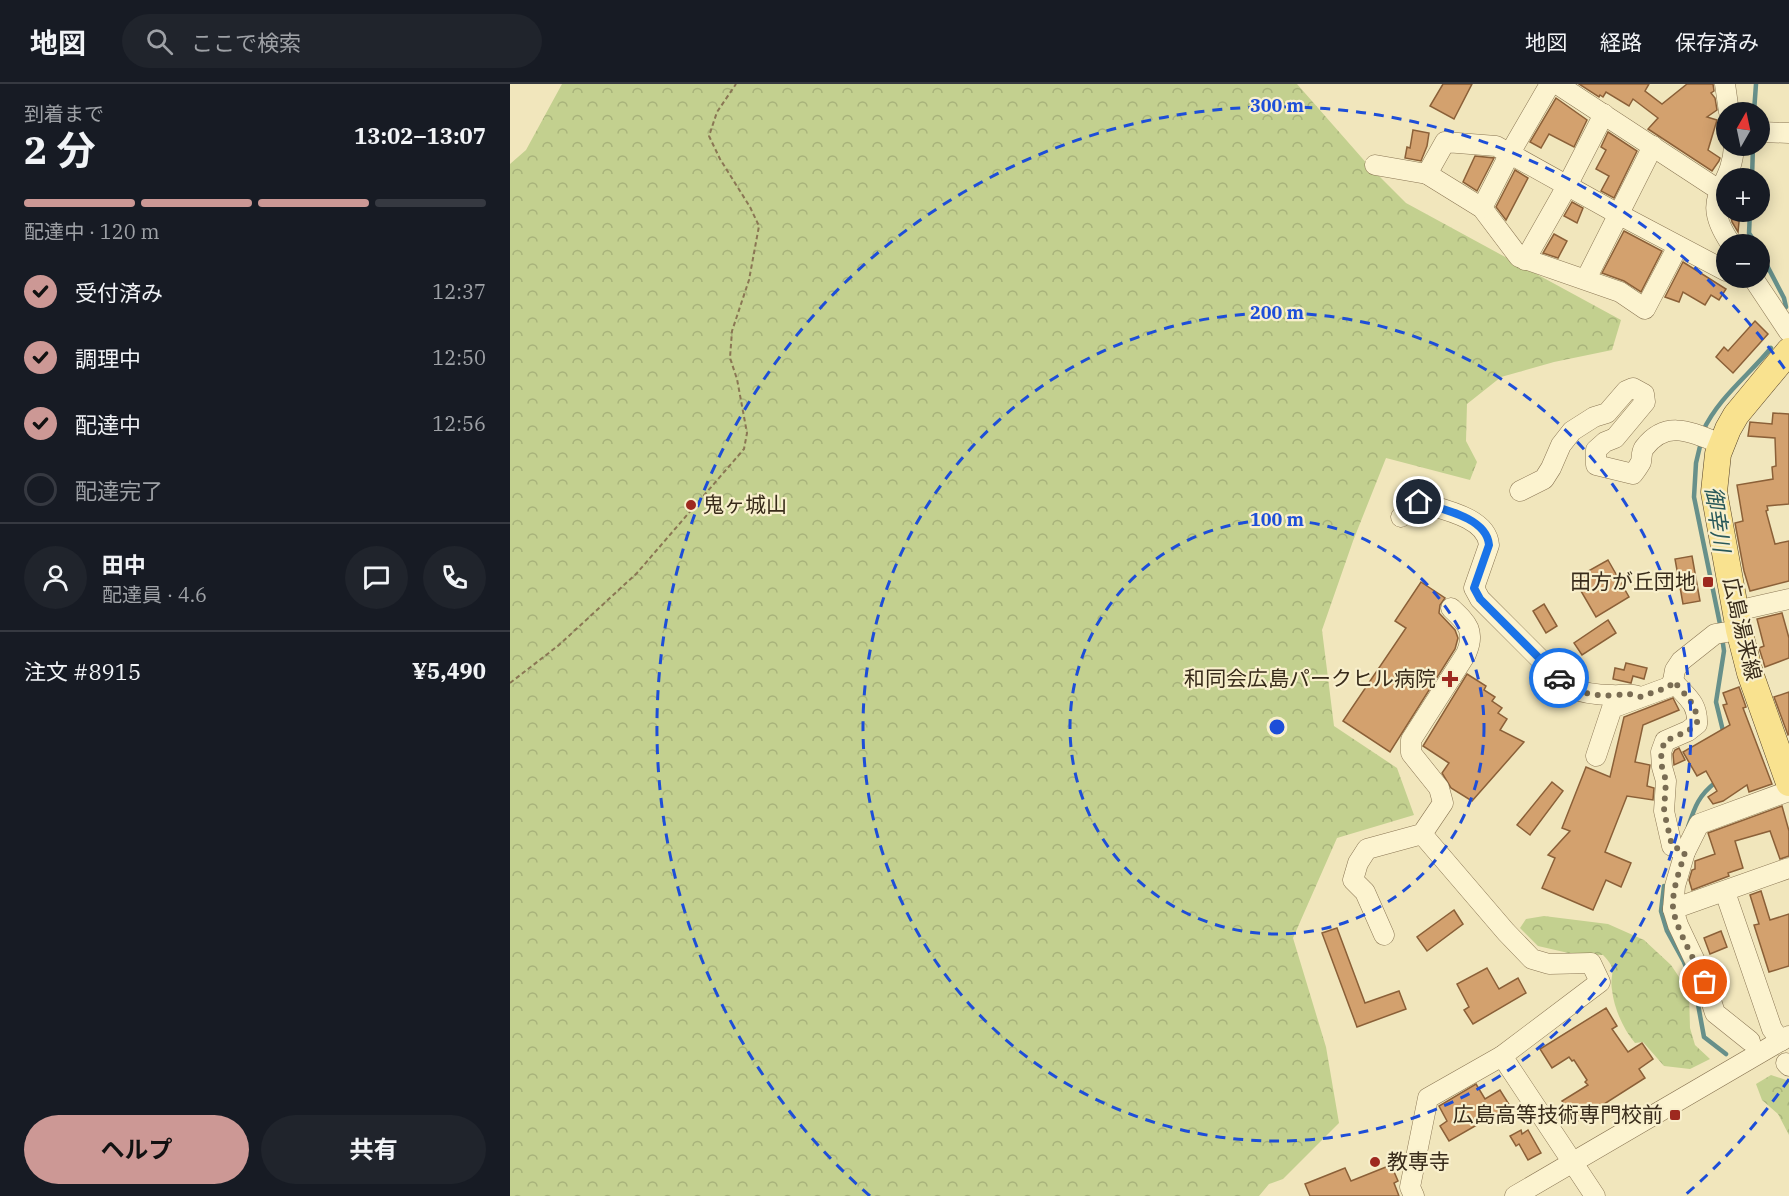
<!DOCTYPE html>
<html lang="ja">
<meta charset="utf-8">
<style>
:root{--surface:#171b24;--page:#20242c;--text:#f1f3f6;--muted:#9ea1a6;--line:#363941;--accent:#cc9895}
body{margin:0;font-family:"IBM Plex Serif","Noto Sans JP",serif;background:var(--page);color:var(--text);height:100vh;display:flex;flex-direction:column;font-size:22px;white-space:nowrap}
*{box-sizing:border-box;margin:0}
p{font-size:20px;color:var(--muted)}
.icon{flex:none;width:33px;height:33px;fill:none;stroke:currentColor;stroke-width:2;stroke-linecap:round;stroke-linejoin:round}
.map{position:relative;flex:1;overflow:hidden}
.side{display:flex;flex-direction:column;background:var(--surface);width:510px}
.side>*{flex:none}
.needle{width:39px;rotate:9deg}
.tools{position:absolute;left:1206px;top:18px;display:grid;gap:12px}
.tools a{display:grid;place-items:center;width:54px;height:54px;border-radius:50%;background:var(--surface);box-shadow:0 3px 15px #0003;font-size:30px}
.pin{position:absolute;display:grid;place-items:center;width:51px;height:51px;color:#fff;margin:-26px;border:3px solid #fff;border-radius:50%;box-shadow:0 2px 6px #0007}
.courier{position:absolute;display:grid;place-items:center;width:60px;height:60px;margin:-30px;border:4px solid #1a73e8;border-radius:50%;background:#fff;color:#222;box-shadow:0 2px 8px #0007}
.head em{font-style:normal;font-weight:700}
.head div{display:flex;flex-direction:column-reverse}
.head{display:flex;align-items:center;justify-content:space-between;height:102px;padding:0 24px}
h1{font-size:39px;font-weight:700;line-height:45px}
.bar{display:grid;grid-template-columns:repeat(4,1fr);gap:9px 6px;align-content:center;height:72px;padding:0 24px}
.bar i{height:8px;border-radius:4px;background:var(--line)}
.bar .active{background:var(--accent)}
.bar p{grid-column:span 4}
.line{display:flex;align-items:center;gap:15px;padding:0 24px;border-top:2px solid var(--line)}
.line div{flex:1}
.round{display:grid;place-items:center;flex:none;width:63px;height:63px;border-radius:32px;background:var(--page)}
ol{padding:0 24px;list-style:none}
li{display:flex;align-items:center;gap:18px;height:66px}
li p{margin-inline-start:auto}
li .icon{padding:6px;border-radius:50%;background:var(--accent);color:#111;stroke-width:4}
li:last-child{color:var(--muted)}
li i{width:33px;height:33px;border:3px solid var(--line);border-radius:50%}
.primary-button{display:flex;gap:12px;margin-top:auto;padding:12px 24px}
.primary-button a{flex:1;height:69px;border-radius:36px;background:var(--accent);color:#111;font-size:24px;font-weight:700;line-height:69px;text-align:center}
.primary-button a+a{background:var(--page);color:var(--text)}
header{display:flex;align-items:center;gap:36px;box-sizing:border-box;height:84px;padding:0 30px;background:var(--surface);border-bottom:2px solid var(--line)}
header strong{font-size:28px}
nav{display:flex;gap:33px;margin-inline-start:auto;font-size:21px}
.search{width:420px;height:54px;background:var(--page);display:flex;align-items:center;gap:15px;box-sizing:border-box;padding:0 21px;border-radius:33px;color:var(--muted);font-size:22px}
main{display:flex;flex:1;min-height:0}
.map>svg:first-child{display:block}
.forest{fill:url(#forest-crowns)}
.lines{fill:none;stroke-linecap:round;stroke-linejoin:round}
.stream{stroke:#67908a;stroke-width:4.5}
.building{fill:#d3a16e;stroke:#8b6038;stroke-width:1.5}
.minor-casing{stroke:#8a7654;stroke-width:21}
.major-casing{stroke:#574329;stroke-width:27}
.path{stroke:#8a7654;stroke-width:2;stroke-dasharray:4.5 3;stroke-linecap:butt}
.minor{stroke:#fcf3cf;stroke-width:20}
.major{stroke:#f9e28f;stroke-width:26}
.done{stroke:#796c53;stroke-width:6;stroke-dasharray:0 10.8}
.route{stroke:#1a73e8;stroke-width:8}
.ring{fill:none;stroke:#1d4ed8;stroke-width:3;stroke-dasharray:10 8}
.poi-dot{fill:#9e291f;stroke:#f8efcc;stroke-width:2}
.labels{text-anchor:middle;stroke-width:4.5;stroke-linejoin:round;paint-order:stroke}
.poi-label{font-size:21px;fill:#382b1a;stroke:#f8efcc;text-anchor:end}
.street-label{font-size:21px;fill:#382b1a;stroke:#f8efcc}
.water-label{font-size:22px;font-style:italic;fill:#285859;stroke:#f8efcc}
.centre{fill:#1d4ed8;stroke:#f8efcc;stroke-width:3}
.ring-label{font-size:18px;text-anchor:middle;font-weight:bold;fill:#1d4ed8;stroke:#f8efcc;stroke-width:4.5;stroke-linejoin:round;paint-order:stroke}
</style>
<header>
<strong>地図</strong>
<div class="search"><svg class="icon" aria-label="search" viewBox="0 0 24 24"><circle cx="10" cy="10" r="6"/><path d="M15 15l6 6"/></svg>ここで検索</div>
<nav><a>地図</a><a>経路</a><a>保存済み</a></nav>
</header>
<main>
<section class="side">
<div class="head"><div><h1>2 分</h1><p>到着まで</p></div><em>13:02–13:07</em></div>
<div class="bar"><i class="active"></i><i class="active"></i><i class="active"></i><i></i><p>配達中 · 120 m</p></div>
<ol>
<li><svg class="icon" aria-label="check" viewBox="0 0 24 24"><path d="M5 12l5 5 9-10"/></svg>受付済み<p>12:37</p></li>
<li><svg class="icon" aria-label="check" viewBox="0 0 24 24"><path d="M5 12l5 5 9-10"/></svg>調理中<p>12:50</p></li>
<li><svg class="icon" aria-label="check" viewBox="0 0 24 24"><path d="M5 12l5 5 9-10"/></svg>配達中<p>12:56</p></li>
<li><i></i>配達完了</li>
</ol>
<div class="line" style="height:108px"><a class="round"><svg class="icon" aria-label="person" viewBox="0 0 24 24"><circle cx="12" cy="8" r="4"/><path d="M4 21q1-7 8-7t8 7"/></svg></a><div><b>田中</b><p>配達員 · 4.6</p></div><a class="round"><svg class="icon" aria-label="chat" viewBox="0 0 24 24"><path d="M4 5h16v11H9l-5 4z"/></svg></a><a class="round"><svg class="icon" aria-label="phone" viewBox="0 0 24 24"><path d="M5 4h4l2 5-3 2q2 4 5 5l2-3 5 2v4C11 20 4 13 5 4z"/></svg></a></div>
<div class="line" style="height:78px"><div>注文 #8915</div><b>¥5,490</b></div>
<div class="primary-button"><a>ヘルプ</a><a>共有</a></div>
</section>
<div class="map">
<svg width="1279" height="1112" viewBox="0 0 1279 1112">
<defs>
<pattern id="forest-crowns" width="20" height="18" patternUnits="userSpaceOnUse" patternTransform="scale(1.5)"><rect width="20" height="18" fill="#c3d08f"/><path d="M2 6a3 3 0 1 1 6 0M12 15a3 3 0 1 1 6 0" fill="none" stroke="#a8b37b"/></pattern>
</defs>
<rect width="100%" height="100%" fill="#f1e6bc"/>
<!-- forest -->
<g class="forest">
<polygon points="52,0 787,0 859,82 896,119 1111,236 1102,266 1044,278 991,293 957,320 956,357 967,378 960,396 876,374 843,457 812,546 824,642 887,684 904,731 827,754 783,854 816,963 829,1039 773,1095 759,1100 749,1112 0,1112 0,80 16,66"/>
<path d="M1034 832 1098 840 1134 856 1161 881 1179 908 1180 944 1185 961 1200 975 1180 985 1154 982 1133 958 1125 959C1113 945 1104 924 1102 906 1099 889 1109 887 1093 871H1067L1028 862 1010 844 1016 835Z"/>
<polygon points="1261,991 1279,997 1279,1051 1268,1030 1252,1016 1246,1000"/>
</g>
<g class="lines">
<!-- stream -->
<g class="stream">
<polyline points="1244,28 1246,0"/>
<polyline points="1242,94 1243,62"/>
<polyline points="1240,128 1239,149 1246,160"/>
<polyline points="1250,168 1274,214 1276,223"/>
<path d="M1193 347C1208 314 1239 291 1261 264"/>
<polyline points="1191,358 1186,379 1184,413 1211,545"/>
<polyline points="1212,553 1214,567 1206,618 1214,651"/>
<path d="M1178 743C1185 722 1189 711 1206 698"/>
<polyline points="1154,802 1151,827 1157,847 1174,878 1185,904 1194,953 1216,970"/>
</g>
</g>
<!-- building -->
<g class="building">
<polygon points="933,0 962,0 944,35 920,22"/>
<polygon points="1069,0 1139,0 1135,7 1152,20 1177,0 1203,0 1204,7 1201,9 1205,14 1207,26 1197,33 1207,36 1198,66 1210,74 1209,77 1202,87 1138,45 1148,34 1123,15 1119,22 1096,8 1093,13 1090,11 1089,13"/>
<polygon points="1046,14 1077,36 1064,63 1039,50 1031,64 1020,58"/>
<polygon points="903,46 919,49 917,62 911,77 895,74 897,63 900,64"/>
<polygon points="1098,48 1127,67 1104,114 1091,107 1099,92 1086,85 1096,66 1091,63"/>
<polygon points="965,72 984,74 967,107 953,98"/>
<polygon points="1005,86 1018,94 996,136 986,123"/>
<polygon points="1062,118 1073,124 1067,139 1054,132"/>
<polygon points="1220,128 1230,128 1228,148 1222,138"/>
<polygon points="1114,147 1152,167 1131,208 1114,197 1092,189"/>
<polygon points="1044,150 1057,157 1048,174 1033,169"/>
<polygon points="1173,178 1216,205 1209,216 1201,211 1195,221 1173,208 1169,218 1155,213"/>
<polygon points="1245,237 1258,250 1223,289 1206,273 1214,263 1218,267"/>
<polygon points="1263,329 1279,330 1279,420 1257,422 1258,426 1256,427 1265,460 1279,457 1279,497 1240,507 1234,487 1225,439 1233,437 1227,401 1263,395 1262,383 1266,382 1265,354 1238,352 1240,338 1262,340"/>
<polygon points="1182,472 1190,517 1173,520 1165,475"/>
<polygon points="1098,476 1119,513 1086,533 1064,495"/>
<polygon points="911,498 935,514 930,521 929,529 945,546 948,554 945,565 880,668 833,637 896,544 885,537"/>
<polygon points="1034,520 1047,542 1036,549 1023,527"/>
<polygon points="1272,529 1279,554 1279,574 1255,583 1249,564 1254,562 1247,535"/>
<polygon points="1098,536 1106,549 1072,571 1064,559"/>
<polygon points="1116,579 1137,584 1134,595 1123,592 1121,599 1103,595 1105,584 1114,586"/>
<polygon points="957,590 976,602 974,606 985,613 982,617 992,624 988,629 997,635 990,646 1014,658 962,717 941,704 932,689 939,679 913,662"/>
<polygon points="1229,603 1236,623 1233,624 1262,700 1239,708 1237,701 1213,717 1203,720 1198,713 1207,707 1196,687 1187,692 1173,668 1220,641 1213,621 1217,620 1213,609"/>
<polygon points="1279,608 1279,650 1278,651 1264,613"/>
<polygon points="1163,614 1169,626 1133,641 1125,678 1140,681 1137,702 1144,704 1143,716 1117,712 1095,768 1121,779 1111,803 1096,796 1083,826 1032,804 1045,774 1038,771 1060,747 1052,744 1076,683 1100,693 1114,633"/>
<polygon points="1169,664 1175,676 1164,681 1163,670 1165,666"/>
<polygon points="1042,698 1053,707 1020,751 1007,741"/>
<polygon points="1272,722 1279,747 1279,772 1270,775 1260,747 1225,757 1233,784 1218,789 1219,792 1182,806 1179,796 1182,786 1185,785 1185,777 1205,770 1198,749"/>
<polygon points="1251,807 1260,836 1279,830 1279,882 1259,888 1244,841 1249,840 1240,811"/>
<polygon points="944,826 953,840 917,867 907,853"/>
<polygon points="827,844 855,919 889,907 896,925 847,943 812,849"/>
<polygon points="1211,847 1217,863 1200,870 1194,854"/>
<polygon points="977,884 989,905 1008,894 1016,909 963,940 954,926 959,923 947,900"/>
<polygon points="1096,924 1107,942 1102,945 1118,968 1132,959 1143,975 1129,985 1135,994 1066,1038 1052,1017 1078,1001 1075,998 1077,996 1064,976 1062,977 1059,973 1042,984 1030,965"/>
<polygon points="966,1000 975,1015 990,1006 1000,1022 939,1057 930,1042 937,1037 929,1022"/>
<polygon points="1011,1046 1012,1050 1018,1046 1031,1069 1018,1076 1009,1060 1006,1062 1000,1052"/>
<polygon points="881,1081 888,1097 884,1099 889,1112 800,1112 795,1100 835,1084 841,1097"/>
</g>
<g class="lines">
<!-- minor casing -->
<g class="minor-casing">
<g id="minor">
<polyline points="1047,0 1209,106"/>
<polyline points="1215,0 1219,28"/>
<polyline points="1251,48 1279,49"/>
<polyline points="865,81 917,90 972,124 1009,173 1110,208 1135,225 1168,162"/>
<polyline points="917,90 935,58 986,62 1110,131 1216,187"/>
<polyline points="972,124 1000,69 1040,0"/>
<path d="M1221 160C1187 110 1222 108 1224 62"/>
<polyline points="1015,176 1057,102 1094,30"/>
<polyline points="1243,194 1279,248"/>
<polyline points="1076,195 1143,62"/>
<path d="M1010 407 1034 395 1041 384 1051 361 1062 347 1084 333 1097 329 1116 307 1123 304 1134 310 1135 318 1105 354 1095 358 1086 366V381L1123 390C1126 386 1129 382 1131 378 1132 373 1131 369 1134 364 1157 334 1183 349 1211 360"/>
<path d="M891 433 909 418C931 425 977 433 979 461L964 504 970 515 1058 603C1072 609 1086 611 1102 611 1114 612 1118 608 1130 613"/>
<polyline points="1226,527 1279,515"/>
<path d="M1163 597C1176 613 1188 618 1187 640L1178 647 1155 657 1151 668 1152 683 1156 697 1154 727 1162 762 1175 768"/>
<polyline points="1086,672 1102,624 1159,603 1163,597 1165,586 1171,577 1205,550 1229,546"/>
<polyline points="1215,808 1262,945 1271,957"/>
<polyline points="1163,825 1279,784"/>
<path d="M874 851 855 808 843 796 848 779 857 765 912 750 933 719 929 704 901 669V656L956 570C966 547 957 539 941 524"/>
<polyline points="1240,957 1205,929 1195,898 1168,841 1163,825 1165,802 1175,768 1189,740 1279,707"/>
<polyline points="992,972 1085,1112"/>
<polyline points="1276,979 1279,982"/>
<polyline points="904,1112 900,1103 918,1014 992,972 1090,898 1081,879 1039,880 1022,875 996,848 912,750"/>
<polyline points="1005,1112 1279,952"/>
</g>
</g>
<!-- major casing -->
<g class="major-casing">
<polyline id="major" points="1279,267 1226,331 1218,345 1208,370 1204,408 1229,546 1240,589 1279,699"/>
</g>
<!-- path -->
<polyline class="path" points="0,599 49,561 127,489 234,365 237,349 227,295 220,274 222,247 239,196 249,142 240,123 210,75 199,52 207,28 226,0"/>
<!-- minor -->
<use href="#minor" class="minor"/>
<!-- major -->
<use href="#major" class="major"/>
</g>
<g class="lines">
<!-- done -->
<path class="done" d="M1049 594C1064 609 1085 613 1107 611 1117 610 1121 609 1130 613L1159 603 1164 597C1175 612 1188 620 1187 640L1178 647 1155 657 1151 668 1152 683 1156 697 1154 727 1162 762 1175 768C1170 786 1162 805 1163 824 1165 843 1186 879 1195 898"/>
<!-- route -->
<path class="route" d="M909 418C931 425 977 433 979 461L964 504 970 515 1049 594"/>
</g>
<!-- distance rings -->
<g class="ring">
<circle cx="767" cy="643" r="207"/>
<circle cx="767" cy="643" r="414"/>
<path d="M1279 995A621 621 0 0 1 1174 1112M360 1112A621 621 0 1 1 1279 291"/>
</g>
<!-- markers -->
<g class="poi-dot">
<circle cx="181" cy="421" r="6"/>
<rect x="1192" y="492" width="12" height="12" rx="3"/>
<path d="M937 586h6v6h6v6h-6v6h-6v-6h-6v-6h6z"/>
<rect x="1159" y="1025" width="12" height="12" rx="3"/>
<circle cx="865" cy="1078" r="6"/>
</g>
<g class="labels">
<!-- poi labels -->
<g class="poi-label">
<text x="193" y="428" text-anchor="start">鬼ヶ城山</text>
<text x="1186" y="505">田方が丘団地</text>
<text x="926" y="602">和同会広島パークヒル病院</text>
<text x="1153" y="1038">広島高等技術専門校前</text>
<text x="877" y="1085" text-anchor="start">教専寺</text>
</g>
<!-- street labels -->
<g class="street-label">
<text transform="translate(1232 545) rotate(77)" y="7">広島湯来線</text>
</g>
<!-- water labels -->
<g class="water-label">
<text transform="translate(1208 435) rotate(82)" y="8">御幸川</text>
</g>
</g>
<circle cx="767" cy="643" r="9" class="centre"/>
<g class="ring-label">
<text x="767" y="28">300 m</text>
<text x="767" y="235">200 m</text>
<text x="767" y="442">100 m</text>
</g>
</svg>
<div class="tools">
<a><svg class="needle" viewBox="-14 -14 28 28"><path d="M0-13l5 13h-10z" fill="#e53935"/><path d="M0 13l5-13h-10z" fill="#9ea1a6"/></svg></a>
<a>+</a>
<a>−</a>
</div>
<div class="pin" style="left:1195px;top:898px;background:#ea580c"><svg class="icon" aria-label="bag" viewBox="0 0 24 24"><path d="M5 8h14l-1 12H6zM9 8a3 3 0 0 1 6 0"/></svg></div>
<div class="pin" style="left:909px;top:418px;background:#1f2937"><svg class="icon" aria-label="home" viewBox="0 0 24 24"><path d="M3 11l9-7 9 7M6 9v11h12V9"/></svg></div>
<div class="courier" style="left:1049px;top:594px"><svg class="icon" aria-label="car" viewBox="0 0 24 24"><path d="M5 17H2v-5l4-1 3-4h7l3 4 3 1v5h-3M9 17h6M6 11h13"/><circle cx="7" cy="17" r="2"/><circle cx="17" cy="17" r="2"/></svg></div>
</div>
</main>
